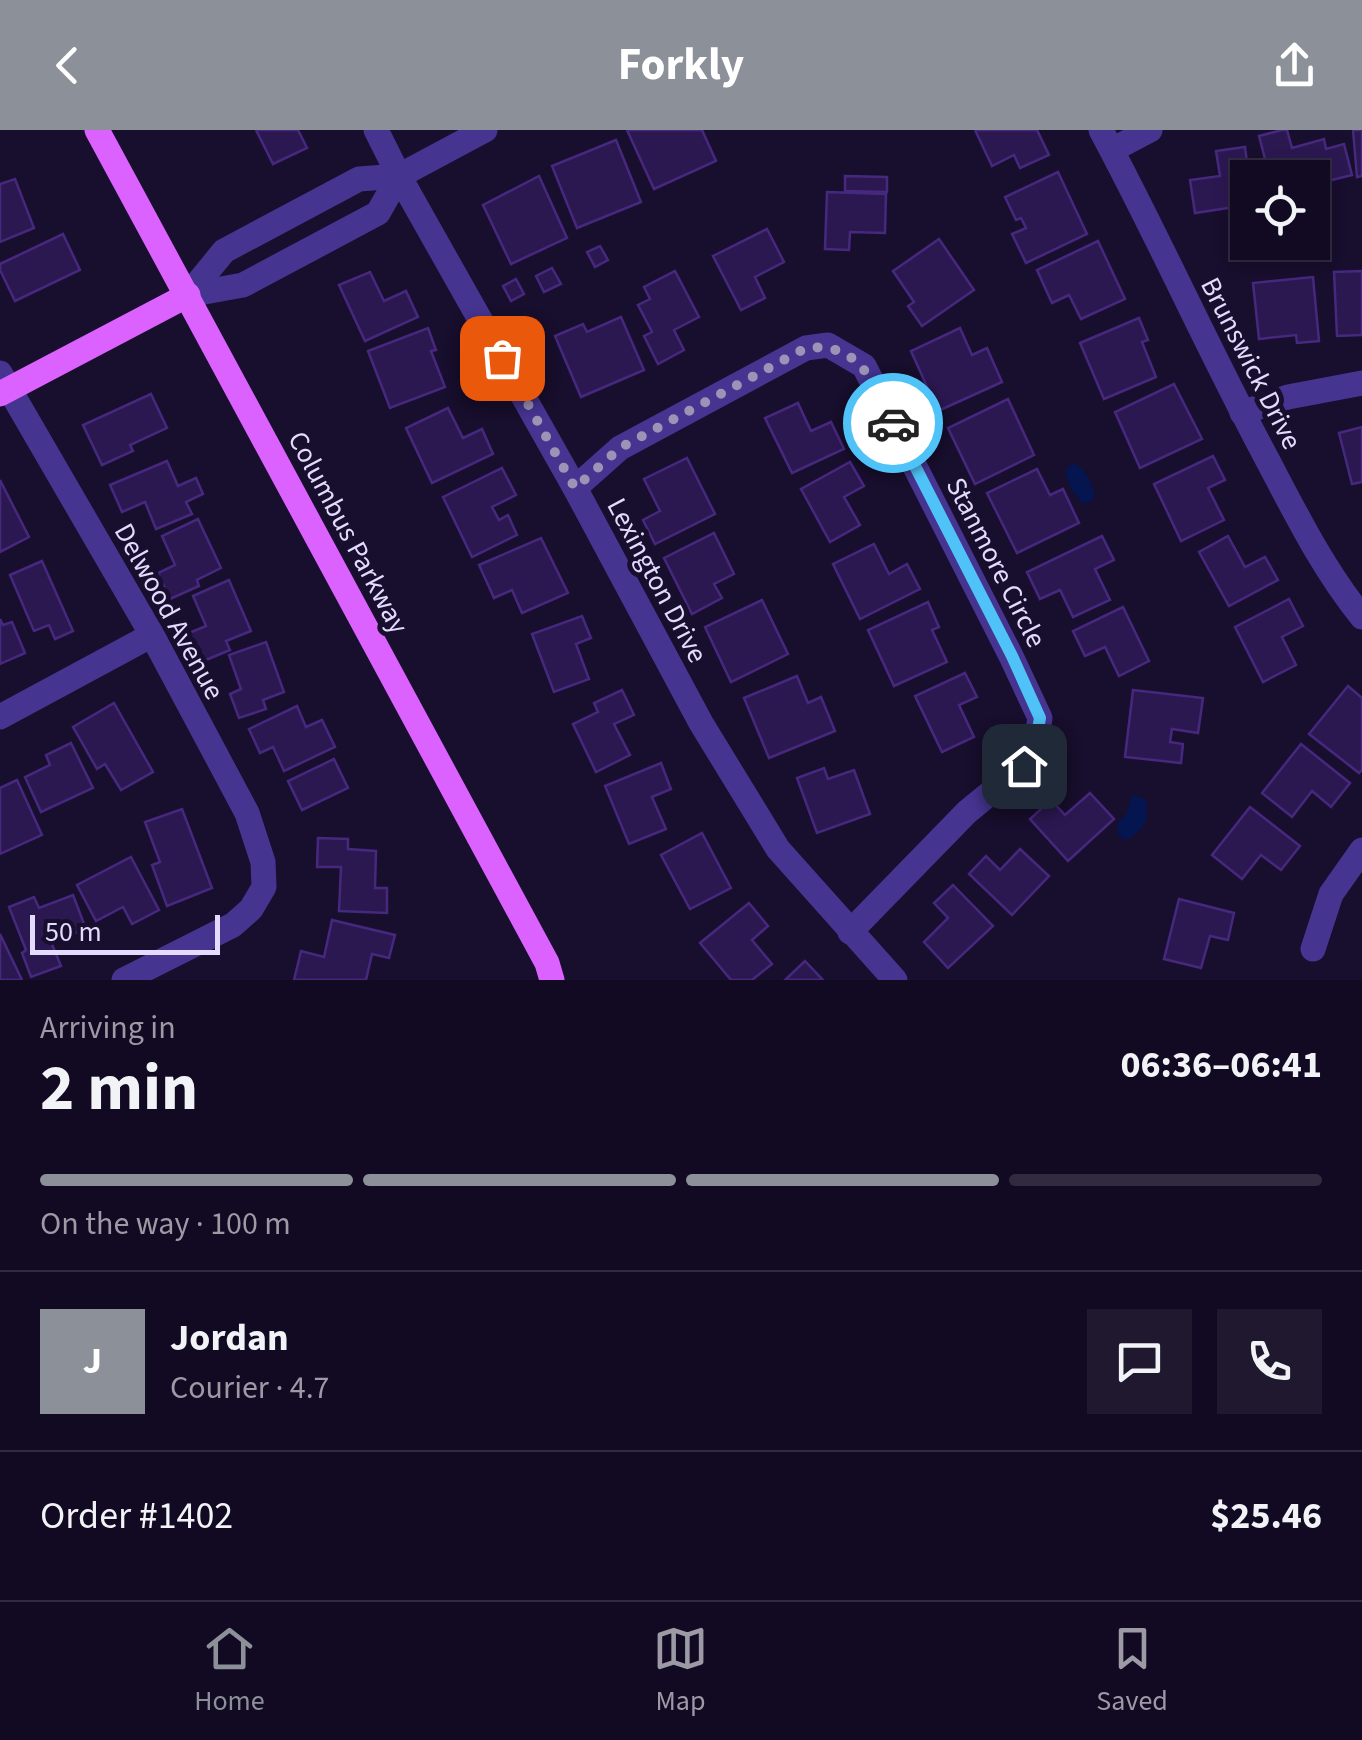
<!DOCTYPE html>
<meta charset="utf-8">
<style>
:root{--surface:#120a22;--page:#1f182f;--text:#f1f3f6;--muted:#9c9aa5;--line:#312b40;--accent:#8c9099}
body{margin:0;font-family:"Source Sans 3",sans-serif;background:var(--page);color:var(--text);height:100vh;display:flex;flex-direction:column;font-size:38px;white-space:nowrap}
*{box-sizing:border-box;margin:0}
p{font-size:32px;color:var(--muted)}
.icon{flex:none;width:55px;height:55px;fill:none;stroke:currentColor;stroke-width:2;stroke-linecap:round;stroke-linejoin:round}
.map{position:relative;height:850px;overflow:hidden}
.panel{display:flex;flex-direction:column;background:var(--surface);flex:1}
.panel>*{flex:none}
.fabs{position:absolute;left:1230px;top:30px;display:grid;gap:20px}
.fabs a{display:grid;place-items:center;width:100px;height:100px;border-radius:0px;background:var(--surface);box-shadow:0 5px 15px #0003,0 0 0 2px var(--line);font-size:50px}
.scale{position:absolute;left:30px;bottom:25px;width:190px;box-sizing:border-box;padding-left:10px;border:5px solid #e4dbff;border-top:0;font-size:28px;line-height:35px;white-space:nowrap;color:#e4dbff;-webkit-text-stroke:8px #180e2d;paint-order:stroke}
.pin{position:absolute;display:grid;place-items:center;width:85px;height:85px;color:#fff;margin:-42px;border-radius:20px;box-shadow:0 5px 15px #0006}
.courier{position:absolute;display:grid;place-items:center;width:100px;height:100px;margin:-50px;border:8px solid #4fc3f7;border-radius:50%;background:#fff;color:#222;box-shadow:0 2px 12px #0007}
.overview em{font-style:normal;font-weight:700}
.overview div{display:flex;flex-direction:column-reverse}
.overview{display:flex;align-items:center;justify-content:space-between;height:170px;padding:0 40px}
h1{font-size:65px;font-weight:700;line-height:75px}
.bar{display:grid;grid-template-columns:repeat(4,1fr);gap:15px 10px;align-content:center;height:120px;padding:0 40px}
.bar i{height:12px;border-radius:8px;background:var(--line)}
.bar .selected{background:var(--accent)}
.bar p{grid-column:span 4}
.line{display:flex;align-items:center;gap:25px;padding:0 40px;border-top:2px solid var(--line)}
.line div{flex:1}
.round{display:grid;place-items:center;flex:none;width:105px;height:105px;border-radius:0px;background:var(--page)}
header{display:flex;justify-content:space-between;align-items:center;height:130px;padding:0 40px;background:var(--accent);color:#fff;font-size:45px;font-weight:700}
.tab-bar{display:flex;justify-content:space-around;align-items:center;height:140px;border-top:2px solid var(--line);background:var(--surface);font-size:28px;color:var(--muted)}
.tab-bar a{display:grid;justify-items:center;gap:5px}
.tab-bar .selected{color:var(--accent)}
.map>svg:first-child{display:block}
.water{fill:#051550}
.building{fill:#2c1851;stroke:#46287f;stroke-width:2.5}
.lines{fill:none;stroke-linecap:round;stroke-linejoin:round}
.minor{stroke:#463491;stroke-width:25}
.major{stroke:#db62ff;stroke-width:25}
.done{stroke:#9d93b6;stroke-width:10;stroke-dasharray:0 18}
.route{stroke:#4fc3f7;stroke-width:12}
.labels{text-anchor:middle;stroke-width:10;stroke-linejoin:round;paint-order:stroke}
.street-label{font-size:28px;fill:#e4dbff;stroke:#180e2d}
</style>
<header><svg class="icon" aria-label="back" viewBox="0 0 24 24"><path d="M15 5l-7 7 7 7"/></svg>Forkly<svg class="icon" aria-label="share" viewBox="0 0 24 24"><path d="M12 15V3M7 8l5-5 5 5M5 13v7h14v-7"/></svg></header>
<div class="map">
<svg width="1362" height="850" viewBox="0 0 1362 850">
<rect width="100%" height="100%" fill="#180e2d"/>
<!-- water -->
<g class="water">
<path d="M1074 333C1085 338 1095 357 1094 369L1085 374C1074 367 1064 349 1067 337Z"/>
<path d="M1135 665 1146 670C1146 675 1147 679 1147 684 1147 695 1134 708 1124 710L1117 703 1118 693 1128 681 1131 666Z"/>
</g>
<!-- building -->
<g class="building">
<polygon points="256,0 298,0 307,18 273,34"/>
<polygon points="627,0 702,0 716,31 654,59"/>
<polygon points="975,0 1037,0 1049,25 1020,38 1014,25 992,36"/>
<polygon points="1282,0 1287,0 1292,18 1324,9 1326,19 1344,14 1352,45 1312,55 1312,48 1270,48 1259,6"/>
<polygon points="1353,0 1362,0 1362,46 1357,47"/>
<polygon points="616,10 641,72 577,98 552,36"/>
<polygon points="1245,17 1249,48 1248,48 1248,75 1195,83 1190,50 1220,46 1216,21"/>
<polygon points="1058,42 1087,104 1026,133 1012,104 1026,98 1021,88 1016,90 1005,67"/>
<polygon points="539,46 567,108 511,134 483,75"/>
<polygon points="845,46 887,47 887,62 845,61"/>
<polygon points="15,49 34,98 0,112 0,54"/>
<polygon points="827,62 886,64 885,103 850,102 849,120 825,119"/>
<polygon points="767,99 784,132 755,147 765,168 741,180 713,126"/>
<polygon points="63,104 80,140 15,171 0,140 0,134"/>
<polygon points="939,109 974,160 922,196 908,176 914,172 893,141"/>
<polygon points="1098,111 1125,169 1081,189 1069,165 1052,173 1037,140"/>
<polygon points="600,116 608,130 595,137 587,122"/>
<polygon points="552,138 561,154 544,162 536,146"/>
<polygon points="675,141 699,187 674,200 684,220 658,234 644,206 652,202 638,175 650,169 644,157"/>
<polygon points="1362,141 1362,205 1337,206 1334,142"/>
<polygon points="370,142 384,171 406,161 418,187 365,211 339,155"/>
<polygon points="1313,147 1319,211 1297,213 1296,205 1259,209 1253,153"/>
<polygon points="516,149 524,164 511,171 503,156"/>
<polygon points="621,187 644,240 581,267 555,206 583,194 587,202"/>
<polygon points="1139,188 1148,210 1142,212 1156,247 1104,269 1080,213"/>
<polygon points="428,198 436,220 431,221 445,257 390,278 368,221"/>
<polygon points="960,198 972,225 987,218 1002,252 938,281 911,221"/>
<polygon points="1174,254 1202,309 1140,338 1115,282"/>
<polygon points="151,264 167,298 130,315 133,321 102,335 83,295"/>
<polygon points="1008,269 1034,325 975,354 948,298"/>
<polygon points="798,273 811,301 831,292 844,319 792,343 765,288"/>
<polygon points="448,278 463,308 482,299 493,324 432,353 406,298"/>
<polygon points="1362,297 1362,352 1352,354 1339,303"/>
<polygon points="1213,326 1225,350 1208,358 1224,390 1181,411 1154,354"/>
<polygon points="687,328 715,384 655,414 643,390 660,381 644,349"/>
<polygon points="167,331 178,356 196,348 203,364 186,372 192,384 156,399 145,372 122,382 110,355"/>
<polygon points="850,332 864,356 844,367 860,395 830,412 801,359"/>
<polygon points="502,338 516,365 492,377 499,390 508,385 517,405 472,427 443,367"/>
<polygon points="1037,339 1050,365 1063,359 1079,393 1017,423 987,363"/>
<polygon points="0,350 29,407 0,422"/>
<polygon points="198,389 221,438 197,450 199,456 170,469 158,443 175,435 162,406"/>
<polygon points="714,403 734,444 714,454 722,468 692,484 664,428"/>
<polygon points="1102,406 1114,430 1095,439 1110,470 1073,487 1060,460 1040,469 1027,442"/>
<polygon points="1228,406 1245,437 1265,427 1278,450 1229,476 1199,422"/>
<polygon points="541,408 568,463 522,483 512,460 494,468 479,435"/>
<polygon points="874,414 889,444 907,434 920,459 860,489 833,434"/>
<polygon points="42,431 73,501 55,509 49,495 34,501 10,445"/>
<polygon points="229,450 251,501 226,511 230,520 201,532 189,503 206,496 193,466"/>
<polygon points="1289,469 1303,496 1282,507 1296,535 1263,552 1235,497"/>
<polygon points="762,470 788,524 731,552 705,497"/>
<polygon points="928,472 939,497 932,500 947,532 894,556 868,500"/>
<polygon points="1123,477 1149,531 1119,546 1105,517 1085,526 1073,501"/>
<polygon points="582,486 591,508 576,514 589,549 554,562 532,504"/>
<polygon points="0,489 3,495 12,492 25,523 0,534"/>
<polygon points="266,512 284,562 263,570 266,579 239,588 230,564 241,559 229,525"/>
<polygon points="965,543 977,567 959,575 974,607 942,622 915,566"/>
<polygon points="797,546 808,573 821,567 835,601 769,628 744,568"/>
<polygon points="1348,556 1362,568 1362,640 1359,643 1309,604"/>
<polygon points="622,560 634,585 614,594 630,625 596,642 573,594 598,582 594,573"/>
<polygon points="1133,560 1203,568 1198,603 1172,599 1170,612 1183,614 1181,633 1125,627"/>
<polygon points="114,573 153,642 121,660 105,634 97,639 73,597"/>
<polygon points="297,576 306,597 322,590 335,617 284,641 273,617 260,623 249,599"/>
<polygon points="71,613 93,658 41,682 25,647 50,635 46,625"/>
<polygon points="1301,614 1350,653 1331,677 1312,661 1292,687 1262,663"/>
<polygon points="334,629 348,658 302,680 288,651"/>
<polygon points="661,633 671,659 652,667 666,699 629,714 605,656"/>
<polygon points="824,638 828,649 854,640 870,684 817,703 797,648"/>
<polygon points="17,650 42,705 0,724 0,658"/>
<polygon points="1090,663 1114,689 1068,731 1030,689 1051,670 1065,685"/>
<polygon points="1250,677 1300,716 1281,740 1261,725 1242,749 1212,725"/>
<polygon points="182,679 212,758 167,776 152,735 160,732 145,692"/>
<polygon points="702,703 731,758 690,779 661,725"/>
<polygon points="318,708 348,709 348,719 376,721 375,758 387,758 387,783 339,781 341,737 317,737"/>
<polygon points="1020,719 1049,746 1012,785 969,744 986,726 1000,740"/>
<polygon points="131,727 159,780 132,794 123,777 96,791 77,755"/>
<polygon points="953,755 993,796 948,838 924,812 948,788 934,773"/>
<polygon points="73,765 86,799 51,812 61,836 31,847 22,823 26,820 9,777 34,767 39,778"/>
<polygon points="1179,769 1234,783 1228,810 1210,806 1201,838 1164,829"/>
<polygon points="749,773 768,796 752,810 772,834 752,850 731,850 700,813"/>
<polygon points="332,790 395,805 389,828 372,824 366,850 294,850 301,821 324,827"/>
<polygon points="0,804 22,850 0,850"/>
<polygon points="805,831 823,850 785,850"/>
</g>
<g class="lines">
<!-- minor -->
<g class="minor">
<polyline points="376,0 399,46 575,358 701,593 778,719 895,850"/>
<path d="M1101 0C1159 108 1209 221 1267 329 1296 384 1323 439 1362 487"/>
<polyline points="1112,20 1150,0"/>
<polyline points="188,165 224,121 359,49 399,46 485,0"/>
<polyline points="188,165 243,155 378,83 399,46"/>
<polyline points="0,243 152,505 247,683 263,732 264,757 251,779 233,795 124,850"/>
<polyline points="1242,283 1288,267 1362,253"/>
<polyline points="575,358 620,318 806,218 828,215 864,236 1011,526 1040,588 1035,617 1023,636 967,682 850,802"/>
<polyline points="0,587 152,505"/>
<polyline points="1313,819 1331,764 1362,720"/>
</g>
<!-- major -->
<g class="major">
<polyline points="97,0 547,833 552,850"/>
<polyline points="0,264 188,165"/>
</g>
</g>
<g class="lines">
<!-- done -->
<path class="done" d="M502 228 575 358 620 318 806 218C861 212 872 252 893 293"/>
<!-- route -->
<polyline class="route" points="893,293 1012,526 1040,588 1035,616 1024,636"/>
</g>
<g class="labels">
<!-- street labels -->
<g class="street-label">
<text transform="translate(1252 233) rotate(63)" y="10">Brunswick Drive</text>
<text transform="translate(349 402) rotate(62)" y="10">Columbus Parkway</text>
<text transform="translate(997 432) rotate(63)" y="10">Stanmore Circle</text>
<text transform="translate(658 450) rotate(62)" y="10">Lexington Drive</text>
<text transform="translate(170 481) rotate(61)" y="10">Delwood Avenue</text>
</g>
</g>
</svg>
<div class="fabs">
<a><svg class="icon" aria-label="locate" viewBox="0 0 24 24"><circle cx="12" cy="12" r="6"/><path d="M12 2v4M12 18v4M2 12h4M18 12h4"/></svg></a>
</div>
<div class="scale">50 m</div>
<div class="pin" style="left:502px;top:228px;background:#ea580c"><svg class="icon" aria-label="bag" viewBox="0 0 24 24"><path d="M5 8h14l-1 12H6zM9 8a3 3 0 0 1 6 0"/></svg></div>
<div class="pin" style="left:1024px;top:636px;background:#1f2937"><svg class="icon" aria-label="home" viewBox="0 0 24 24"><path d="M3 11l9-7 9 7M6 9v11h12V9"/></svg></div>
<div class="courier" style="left:893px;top:293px"><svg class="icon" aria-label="car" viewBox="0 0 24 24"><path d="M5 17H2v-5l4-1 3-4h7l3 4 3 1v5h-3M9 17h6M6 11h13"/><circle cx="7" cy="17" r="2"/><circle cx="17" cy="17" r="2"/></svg></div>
</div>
<section class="panel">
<div class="overview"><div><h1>2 min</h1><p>Arriving in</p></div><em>06:36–06:41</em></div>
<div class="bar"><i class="selected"></i><i class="selected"></i><i class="selected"></i><i></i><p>On the way · 100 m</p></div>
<div class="line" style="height:180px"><b class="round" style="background:var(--accent);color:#fff">J</b><div><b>Jordan</b><p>Courier · 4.7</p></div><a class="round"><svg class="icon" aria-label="chat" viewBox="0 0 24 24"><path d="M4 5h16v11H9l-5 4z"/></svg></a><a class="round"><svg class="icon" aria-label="phone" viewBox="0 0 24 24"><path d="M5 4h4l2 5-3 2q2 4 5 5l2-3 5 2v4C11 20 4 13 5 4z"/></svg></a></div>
<div class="line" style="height:130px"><div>Order #1402</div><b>$25.46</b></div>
</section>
<nav class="tab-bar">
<a class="selected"><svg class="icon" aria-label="home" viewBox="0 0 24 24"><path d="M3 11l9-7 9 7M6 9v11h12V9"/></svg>Home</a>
<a><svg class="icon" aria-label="map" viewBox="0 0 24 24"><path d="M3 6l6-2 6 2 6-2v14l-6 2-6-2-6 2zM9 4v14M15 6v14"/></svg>Map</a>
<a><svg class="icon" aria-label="saved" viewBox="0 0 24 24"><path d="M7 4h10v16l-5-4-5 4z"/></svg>Saved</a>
</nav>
